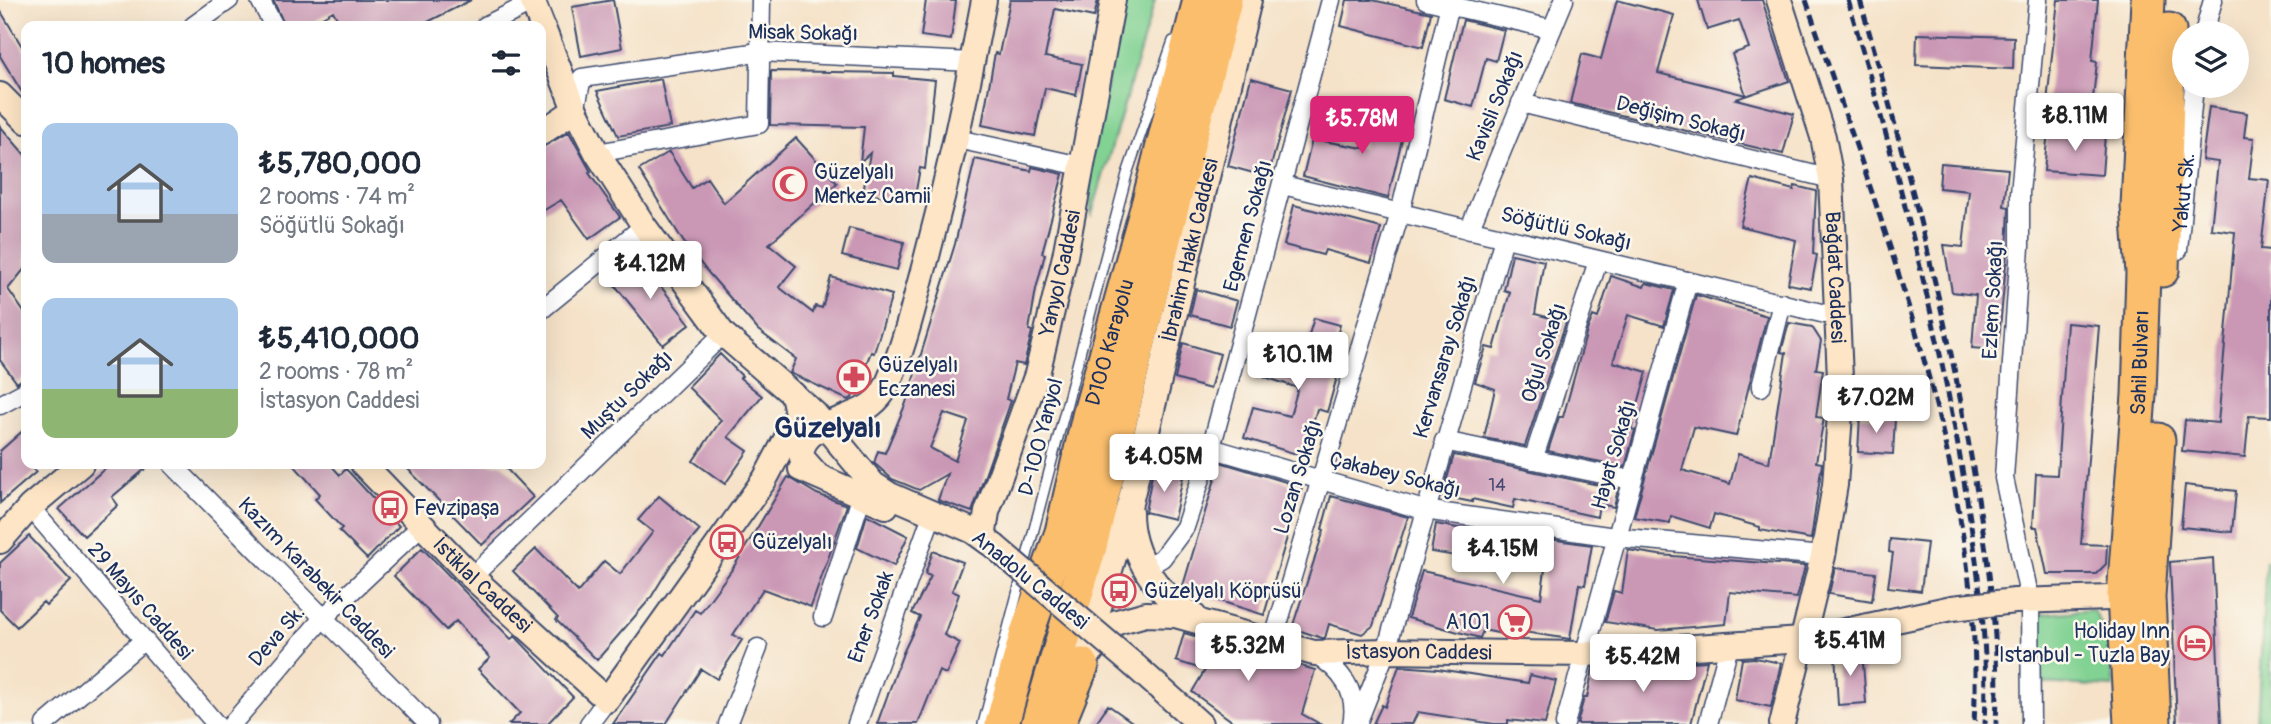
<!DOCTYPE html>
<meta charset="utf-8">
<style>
:root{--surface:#fff;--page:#f2f2f3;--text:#1f2937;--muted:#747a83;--accent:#db2777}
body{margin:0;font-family:Pangolin,sans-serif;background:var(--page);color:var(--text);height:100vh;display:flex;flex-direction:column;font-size:26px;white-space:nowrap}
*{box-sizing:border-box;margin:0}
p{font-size:23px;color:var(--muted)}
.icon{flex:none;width:38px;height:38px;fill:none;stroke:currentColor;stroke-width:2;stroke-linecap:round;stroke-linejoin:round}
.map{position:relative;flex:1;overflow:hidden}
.panel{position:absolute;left:21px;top:21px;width:525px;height:448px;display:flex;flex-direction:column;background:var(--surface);border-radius:14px;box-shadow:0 7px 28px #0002}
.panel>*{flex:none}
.buttons{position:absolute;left:2172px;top:21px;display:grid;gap:14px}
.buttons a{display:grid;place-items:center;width:77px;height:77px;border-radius:50%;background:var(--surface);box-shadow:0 7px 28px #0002;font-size:35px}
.price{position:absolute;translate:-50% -60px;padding:0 16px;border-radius:7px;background:#fff;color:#222;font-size:23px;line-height:46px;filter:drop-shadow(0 2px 4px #0008)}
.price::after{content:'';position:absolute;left:50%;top:42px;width:21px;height:16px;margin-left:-10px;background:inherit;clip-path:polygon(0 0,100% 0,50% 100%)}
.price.active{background:var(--accent);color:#fff}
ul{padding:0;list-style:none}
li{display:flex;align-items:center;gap:21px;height:175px;padding:0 21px}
li span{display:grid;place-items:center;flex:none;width:196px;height:140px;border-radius:14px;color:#555}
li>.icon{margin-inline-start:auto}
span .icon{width:84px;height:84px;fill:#fffc;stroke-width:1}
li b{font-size:30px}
h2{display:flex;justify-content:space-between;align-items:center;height:84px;padding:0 21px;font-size:30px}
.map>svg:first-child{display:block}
</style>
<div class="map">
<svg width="2271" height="724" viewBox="0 0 2271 724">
<rect width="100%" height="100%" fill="#fbf7ec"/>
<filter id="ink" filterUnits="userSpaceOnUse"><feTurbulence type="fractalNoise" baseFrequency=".0143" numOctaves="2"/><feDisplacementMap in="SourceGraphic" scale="14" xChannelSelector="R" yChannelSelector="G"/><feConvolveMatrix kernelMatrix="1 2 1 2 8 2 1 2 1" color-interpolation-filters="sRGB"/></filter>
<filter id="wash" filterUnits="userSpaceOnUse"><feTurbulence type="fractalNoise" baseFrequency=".00686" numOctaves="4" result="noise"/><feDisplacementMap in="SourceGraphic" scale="28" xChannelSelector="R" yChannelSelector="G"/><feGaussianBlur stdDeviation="1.57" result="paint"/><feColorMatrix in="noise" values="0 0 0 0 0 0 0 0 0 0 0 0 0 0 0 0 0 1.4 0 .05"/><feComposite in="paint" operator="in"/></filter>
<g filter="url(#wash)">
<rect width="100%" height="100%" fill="#f5e2c8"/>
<!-- green -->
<path fill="#82d293" stroke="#4e8078" stroke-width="2" d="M1124 0H1155L1091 217 1089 168Z
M2266 561 2271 563V724H2257Z
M2093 610 2109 637 2114 687 2039 683V617L2043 614Z"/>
<g id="blocks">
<!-- building -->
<path fill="#ca98b5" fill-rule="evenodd" d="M273 0H471L420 26H341L333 11 306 26H285Z
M613 0 622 48 581 56 572 7Z
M926 0 956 1 951 40 921 36Z
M1010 0H1098L1094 17 1055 9 1045 57 1082 64 1076 95 1045 88 1035 136 982 125 995 53 999 54Z
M1347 0H1372L1431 13 1423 47 1341 26Z
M1617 0 1674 15 1658 73 1746 95 1732 54 1749 48 1739 20 1707 30 1698 0H1762L1789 81 1736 99 1794 114 1783 154 1570 103 1582 54 1601 59Z
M2058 0H2098L2092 61 2097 62 2092 107 2047 102Z
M0 10 26 53V99L0 56Z
M1463 20 1504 30 1496 61 1486 58 1473 107 1444 99Z
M1917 34 2014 37 2013 69 1916 65Z
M771 71 894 73V76L935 80 925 169 920 168 914 202 863 193 870 153 860 162 864 127 770 125Z
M1251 78 1292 89 1268 177 1228 166Z
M661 79 670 127 618 136 597 91Z
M1374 106 1408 114 1388 198 1303 176 1312 139 1363 148Z
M2209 107 2247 113 2244 137 2254 138 2249 178 2269 180 2261 249 2271 250V417L2249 416 2245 457 2182 451 2185 420 2218 423 2235 232 2211 229 2218 162 2202 160Z
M0 126 26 156V267L8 289 26 315V376L17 383 0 360Z
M2048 130 2105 134 2102 175 2044 171Z
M569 132 591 172 589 173 620 217 589 239 561 200 541 212V148Z
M796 138 837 183 769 244 796 266 779 287 813 313 815 306 822 308 831 277 892 295 874 353 871 352 852 398 848 400 790 373 796 359 758 330 706 270 683 241 639 170 669 152 692 188 707 178 724 203Z
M975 159 1031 171 1032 167 1063 174 1042 253 1045 254 1036 289 1029 330 1032 331 1024 365 1015 363 1006 399 1011 401 972 512 938 500 947 474 919 490 892 479 874 463 878 451 885 453 906 403 955 244ZM944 413 968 421 955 461 930 448Z
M1941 163 2008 169 2004 206 2009 207 2007 252 1998 350 1972 348 1976 295 1952 292 1944 245 1963 247 1969 191 1939 188Z
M1752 179 1794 190 1795 186 1816 191 1813 254 1817 255 1811 288 1788 284 1796 240 1740 226Z
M1294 205 1381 228 1371 263 1325 250 1323 255 1284 245Z
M849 228 904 242 897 270 842 256Z
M1512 254 1544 261 1535 314 1566 322 1525 446 1484 438 1495 389 1475 382 1486 347 1494 349 1510 292 1504 290Z
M637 256 690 324 663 345 609 278Z
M1611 276 1644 287 1646 283 1674 290 1664 326 1628 315 1613 362 1647 372 1631 429 1635 430 1625 467 1548 451 1559 417H1563L1588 328 1593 316 1598 318Z
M1196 289 1237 301 1230 326 1190 315Z
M1696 295 1767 316 1736 436 1694 427 1682 470 1730 484 1738 454 1769 463 1786 353 1781 352 1789 323 1812 327 1821 341 1816 369 1823 370 1816 417 1824 418 1816 462 1822 463 1811 539 1760 530V527L1714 514 1710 528 1671 516 1670 523 1634 517Z
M1314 318 1340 325 1326 373 1337 377 1327 412 1317 409 1303 456 1244 438 1253 407 1290 416 1298 388 1265 377 1272 353 1301 361Z
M2067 323 2099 326 2081 544 2107 545 2106 564 2096 574H2047L2037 527H2033L2036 474 2057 475Z
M1183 343 1220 354 1210 389 1175 379Z
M720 354 742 376 740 378 762 396 728 437 748 451 725 484 693 461 721 420 688 387Z
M1860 416 1895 418 1893 454 1858 452Z
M26 428V464L36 472 0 503V451Z
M1454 455 1479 460 1618 489 1614 507 1599 504 1597 517 1515 499 1513 508 1472 499V502L1442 496Z
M1220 462 1302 487 1264 615 1182 589Z
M110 464H151L112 497 118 505 84 536 59 509Z
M293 464H330L340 475 346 469 399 526 367 559 339 531 342 528 315 499 320 494Z
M403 464H502L533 497 482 545Z
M1153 470 1183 477 1174 519 1145 512Z
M788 477 817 494 847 505 811 607 763 589 733 635 742 640 717 679 701 669 666 724H613L662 653 665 655 695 610 700 613 733 568Z
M2185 485 2236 491 2232 532 2181 527Z
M659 496 700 530 672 563 650 599 597 660 556 620 558 618 513 571 536 549 578 592 604 561 620 574 653 532 638 520Z
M1331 496 1408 517 1373 626 1362 634 1329 624 1325 638H1322L1292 628 1324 530 1322 529Z
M867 515 908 536 894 566 857 548Z
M1436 524 1512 538 1513 534 1592 545 1585 585 1579 584 1570 639 1524 632 1522 638 1483 630 1480 638 1408 618 1422 571 1541 598 1545 570 1431 552Z
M29 536 71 581 46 605 43 602 17 627 0 610V563Z
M1890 539 1927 543 1921 591 1888 587 1893 553 1889 552Z
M422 548 511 639 515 636 573 697 547 724H509L520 713 478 669 490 658 456 621 446 630 394 576Z
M1628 550 1659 555 1805 566 1797 598 1730 592 1726 624 1658 630 1605 622 1614 591 1622 593Z
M933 551 963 562 952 591 959 594 944 635 960 643 946 674 939 671 918 724H877L903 653 920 617 912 613 931 576 925 574Z
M2213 558 2221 724H2177L2170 562Z
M1835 568 1876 573 1872 601 1829 594Z
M1184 633 1315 670 1302 714 1320 724H1236L1192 692 1205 670 1176 661Z
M1862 650 1866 703 1838 705 1835 652Z
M1755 658 1781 663 1771 707 1735 700 1742 659Z
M1707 661 1691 724H1577L1584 698H1587L1593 668Z
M1399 666 1438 669 1528 683 1530 675 1556 681 1545 724 1508 720V724H1494L1418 712 1412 724H1373L1382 705 1385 707Z
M1108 705 1135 724H1095Z"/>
</g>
</g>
<g filter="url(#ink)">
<use href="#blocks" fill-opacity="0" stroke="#3c4a6e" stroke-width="2"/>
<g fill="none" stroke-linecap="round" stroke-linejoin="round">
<defs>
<path id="lane" d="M983 724 1127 174 1173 41"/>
<g id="street">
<path d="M260 0 274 26"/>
<path d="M1426 0 1552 29"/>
<path d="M193 26 229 0"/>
<path d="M485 26 533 2"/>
<path d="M2204 33 2213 0"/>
<path d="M1521 103 1831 179"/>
<path d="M575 110 582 78 759 52 973 62"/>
<path d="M957 139 1081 166"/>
<path d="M597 153 759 124 761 0"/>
<path d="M1283 185 1838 317"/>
<path d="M1469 230 1564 0"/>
<path id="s1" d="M2178 250 2194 86"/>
<path d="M541 310 644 226"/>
<path d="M1761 387 1782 303"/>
<path d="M0 405 26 391"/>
<path d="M1444 441 1631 480"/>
<path d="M1211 448 1424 510 1615 537 1823 556"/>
<path d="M1533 460 1598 261"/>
<path d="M172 464 428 724"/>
<path d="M30 507 216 724"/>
<path d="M1145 568 1162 558 1185 527 1211 448 1331 0"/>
<path d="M472 577 723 334"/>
<path d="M823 617 862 495"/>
<path d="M1273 641 1400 213 1451 0"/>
<path d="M1314 653C1341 670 1359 691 1352 724"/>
<path d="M45 724 143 641"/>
<path d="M232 724 322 619 422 525"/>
<path d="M589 724 607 700"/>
<path d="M728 724 758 648"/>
<path d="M857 724 928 526"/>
<path d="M1357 724 1386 651 1504 238"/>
<path d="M1565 724 1688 281"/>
<path d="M1708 724 1729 646"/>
<path d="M2031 724 2030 600 2004 478 2020 247V193L2038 0"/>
</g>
<g id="secondary">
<path d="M532 0 575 110 597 153 644 226 723 334 814 413 873 484 890 495 973 531 994 546"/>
<path id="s2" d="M1779 0 1823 137 1831 179 1841 400 1835 485 1823 556 1782 724"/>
<path d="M0 95 26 121"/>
<path d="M541 133 575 110"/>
<path id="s3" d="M363 464 472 577 607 700 765 479 793 426 797 413 793 394"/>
<path d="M801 469 886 506"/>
<path d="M817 475 802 458C796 425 853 420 872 404 886 393 890 379 896 363 909 330 916 295 926 260 949 174 968 88 984 0"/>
<path d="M1130 512C1130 557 1157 594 1194 616"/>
<path d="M0 541 30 507 81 464"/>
<path id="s4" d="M987 541 984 532 987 512 1037 374 1065 256 1113 0"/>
<path d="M2015 601 2141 597"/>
<path id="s5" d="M1087 647 1130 503 1249 0"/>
<path id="s6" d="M1082 665 1106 630 1117 622 1146 614 1175 615 1314 653 1386 651 1585 654 1803 640 1952 608"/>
<path d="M1135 666 1200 724"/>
</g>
<g id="highway">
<path d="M2162 270 2169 30"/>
<path d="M1060 719 1082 665"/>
<path id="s7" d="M1002 724 1027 633 1062 532 1089 416 1148 205 1200 0"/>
<path d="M1038 724 1090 546 1160 254 1225 0"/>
<path id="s8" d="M2131 724 2124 596 2139 395 2143 273 2138 206 2148 0"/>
<path d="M2154 724 2148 597 2158 440"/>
</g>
</defs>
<!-- lane casing -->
<use href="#lane" stroke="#3c4a6e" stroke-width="12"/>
<!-- street casing -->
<use href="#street" stroke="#3c4a6e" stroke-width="21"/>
<!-- secondary casing -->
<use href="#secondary" stroke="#3c4a6e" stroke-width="28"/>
<!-- highway casing -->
<use href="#highway" stroke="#3c4a6e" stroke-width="37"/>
<!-- lane -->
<use href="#lane" stroke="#fff" stroke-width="9"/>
<!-- street -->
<use href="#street" stroke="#fff" stroke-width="18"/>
<!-- secondary -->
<use href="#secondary" stroke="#fde5c5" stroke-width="24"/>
<!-- highway -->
<use href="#highway" stroke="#fabe6d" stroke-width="33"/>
<!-- rail -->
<path stroke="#1b2f5e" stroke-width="5" stroke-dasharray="10 5" stroke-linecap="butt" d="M1806 0C1881 224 1987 485 1974 724
M1848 0C1894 159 1937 317 1964 481 1977 561 1989 642 1985 724
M1860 0C1906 161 1949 321 1976 486 1989 565 2000 644 1996 724"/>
<defs>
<path id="secondary-bridge" d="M994 546 1135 666
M1952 608 2015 601"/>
</defs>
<!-- secondary-bridge casing -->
<use href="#secondary-bridge" stroke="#3c4a6e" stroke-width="28" stroke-linecap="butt"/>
<!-- secondary-bridge -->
<use href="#secondary-bridge" stroke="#fde5c5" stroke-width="24"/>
</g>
</g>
<!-- icons -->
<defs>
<symbol id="mosque-ring" viewBox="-11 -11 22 22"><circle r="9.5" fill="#fbf7ec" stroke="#d1495b" stroke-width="1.5"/><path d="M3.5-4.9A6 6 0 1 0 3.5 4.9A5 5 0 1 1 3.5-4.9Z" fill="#d1495b"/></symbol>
<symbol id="pharmacy-ring" viewBox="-11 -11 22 22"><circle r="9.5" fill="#fbf7ec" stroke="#d1495b" stroke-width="1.5"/><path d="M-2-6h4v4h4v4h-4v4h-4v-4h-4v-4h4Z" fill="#d1495b"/></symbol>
<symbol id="bus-ring" viewBox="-11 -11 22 22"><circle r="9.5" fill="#fbf7ec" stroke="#d1495b" stroke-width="1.5"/><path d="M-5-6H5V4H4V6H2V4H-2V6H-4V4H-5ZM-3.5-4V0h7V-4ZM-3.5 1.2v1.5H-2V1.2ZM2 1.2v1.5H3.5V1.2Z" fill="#d1495b"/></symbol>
<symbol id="supermarket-ring" viewBox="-11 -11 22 22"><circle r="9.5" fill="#fbf7ec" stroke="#d1495b" stroke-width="1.5"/><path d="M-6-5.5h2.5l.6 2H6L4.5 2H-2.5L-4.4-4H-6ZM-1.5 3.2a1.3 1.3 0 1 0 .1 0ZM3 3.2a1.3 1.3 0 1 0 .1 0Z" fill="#d1495b"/></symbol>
<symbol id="hotel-ring" viewBox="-11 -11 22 22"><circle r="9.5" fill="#fbf7ec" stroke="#d1495b" stroke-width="1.5"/><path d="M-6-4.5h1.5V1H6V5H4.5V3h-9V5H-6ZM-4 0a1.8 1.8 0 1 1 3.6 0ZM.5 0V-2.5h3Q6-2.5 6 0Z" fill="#d1495b"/></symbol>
</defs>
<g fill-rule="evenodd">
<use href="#mosque-ring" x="771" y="165" width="38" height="38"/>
<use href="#pharmacy-ring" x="835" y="358" width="38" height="38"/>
<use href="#bus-ring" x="371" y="489" width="38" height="38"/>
<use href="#bus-ring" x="708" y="523" width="38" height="38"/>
<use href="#bus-ring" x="1100" y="572" width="38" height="38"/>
<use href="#supermarket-ring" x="1496" y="603" width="38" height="38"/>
<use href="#hotel-ring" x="2176" y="624" width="38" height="38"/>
</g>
<g text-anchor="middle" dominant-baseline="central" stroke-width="5" stroke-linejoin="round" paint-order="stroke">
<!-- number labels -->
<g font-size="18" fill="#474974">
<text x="1497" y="485">14</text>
</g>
<!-- street labels -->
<g font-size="21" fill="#1b2f5e" stroke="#fbf7ec">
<text transform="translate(803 33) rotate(1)">Misak Sokağı</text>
<text transform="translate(1495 106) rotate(-68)">Kavisli Sokağı</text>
<text transform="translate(1681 119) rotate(14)">Değişim Sokağı</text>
<text stroke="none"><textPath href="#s1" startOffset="58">Yakut Sk.</textPath></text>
<text transform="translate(1248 226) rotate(-75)">Egemen Sokağı</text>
<text transform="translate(1566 229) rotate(13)">Söğütlü Sokağı</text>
<text stroke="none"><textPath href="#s5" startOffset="410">İbrahim Hakkı Caddesi</textPath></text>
<text stroke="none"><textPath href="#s4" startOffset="280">Yanyol Caddesi</textPath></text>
<text stroke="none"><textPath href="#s2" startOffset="285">Bağdat Caddesi</textPath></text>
<text transform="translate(1993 300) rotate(-87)">Ezlem Sokağı</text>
<text stroke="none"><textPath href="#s7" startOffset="397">D100 Karayolu</textPath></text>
<text transform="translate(1544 353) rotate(-72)">Oğul Sokağı</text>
<text transform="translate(1445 357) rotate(-73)">Kervansaray Sokağı</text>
<text stroke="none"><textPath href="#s8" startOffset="362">Sahil Bulvarı</textPath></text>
<text transform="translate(627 395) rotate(-44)">Muştu Sokağı</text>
<text transform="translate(1041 437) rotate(-75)">D-100 Yanyol</text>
<text transform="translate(1614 455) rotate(-74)">Hayat Sokağı</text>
<text transform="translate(1395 475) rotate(14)">Çakabey Sokağı</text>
<text transform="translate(1298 477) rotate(-73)">Lozan Sokağı</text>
<text transform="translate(316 578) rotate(46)">Kazım Karabekir Caddesi</text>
<text transform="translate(1030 580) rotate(39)">Anadolu Caddesi</text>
<text stroke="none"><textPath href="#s3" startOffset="170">İstiklal Caddesi</textPath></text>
<text transform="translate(140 601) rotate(49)">29 Mayıs Caddesi</text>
<text transform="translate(871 617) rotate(-70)">Ener Sokak</text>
<text transform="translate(277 636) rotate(-49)">Deva Sk.</text>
<text stroke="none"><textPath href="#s6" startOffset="364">İstasyon Caddesi</textPath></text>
</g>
<!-- poi labels -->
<g font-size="21" fill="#1b2f5e" stroke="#fbf7ec" text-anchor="start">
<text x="814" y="172">Güzelyalı<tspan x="814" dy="24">Merkez Camii</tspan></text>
<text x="878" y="365">Güzelyalı<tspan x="878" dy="24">Eczanesi</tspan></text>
<text x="414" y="508">Fevzipaşa</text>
<text x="752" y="542">Güzelyalı</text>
<text x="1144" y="591">Güzelyalı Köprüsü</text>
<text x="1490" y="622" text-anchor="end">A101</text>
<text x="2170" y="631" text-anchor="end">Holiday Inn<tspan x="2170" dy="24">Istanbul - Tuzla Bay</tspan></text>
</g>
<!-- district labels -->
<g font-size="28" font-weight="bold" fill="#1b2f5e" stroke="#fbf7ec">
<text x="828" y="428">Güzelyalı</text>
</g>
</g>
</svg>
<div class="buttons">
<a><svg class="icon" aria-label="layers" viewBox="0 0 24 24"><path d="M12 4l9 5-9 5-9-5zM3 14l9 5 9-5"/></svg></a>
</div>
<b class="price" style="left:2075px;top:153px">₺8.11M</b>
<b class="price active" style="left:1362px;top:156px">₺5.78M</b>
<b class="price" style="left:650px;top:301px">₺4.12M</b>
<b class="price" style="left:1298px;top:392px">₺10.1M</b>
<b class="price" style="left:1876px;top:435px">₺7.02M</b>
<b class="price" style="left:1164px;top:494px">₺4.05M</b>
<b class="price" style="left:1503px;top:586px">₺4.15M</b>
<b class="price" style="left:1850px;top:678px">₺5.41M</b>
<b class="price" style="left:1248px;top:683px">₺5.32M</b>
<b class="price" style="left:1643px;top:694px">₺5.42M</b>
<section class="panel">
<h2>10 homes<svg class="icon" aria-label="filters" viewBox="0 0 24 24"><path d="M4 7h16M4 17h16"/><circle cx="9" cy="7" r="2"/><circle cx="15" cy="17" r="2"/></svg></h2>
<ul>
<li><span style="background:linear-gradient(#a9c7e8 65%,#9aa5b1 0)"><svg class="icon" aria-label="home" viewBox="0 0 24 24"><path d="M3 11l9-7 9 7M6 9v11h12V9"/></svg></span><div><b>₺5,780,000</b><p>2 rooms · 74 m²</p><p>Söğütlü Sokağı</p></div></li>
<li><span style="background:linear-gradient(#a9c7e8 65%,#8fb573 0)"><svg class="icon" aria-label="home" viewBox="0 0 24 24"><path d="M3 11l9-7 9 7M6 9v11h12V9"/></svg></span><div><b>₺5,410,000</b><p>2 rooms · 78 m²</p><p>İstasyon Caddesi</p></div></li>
</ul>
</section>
</div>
